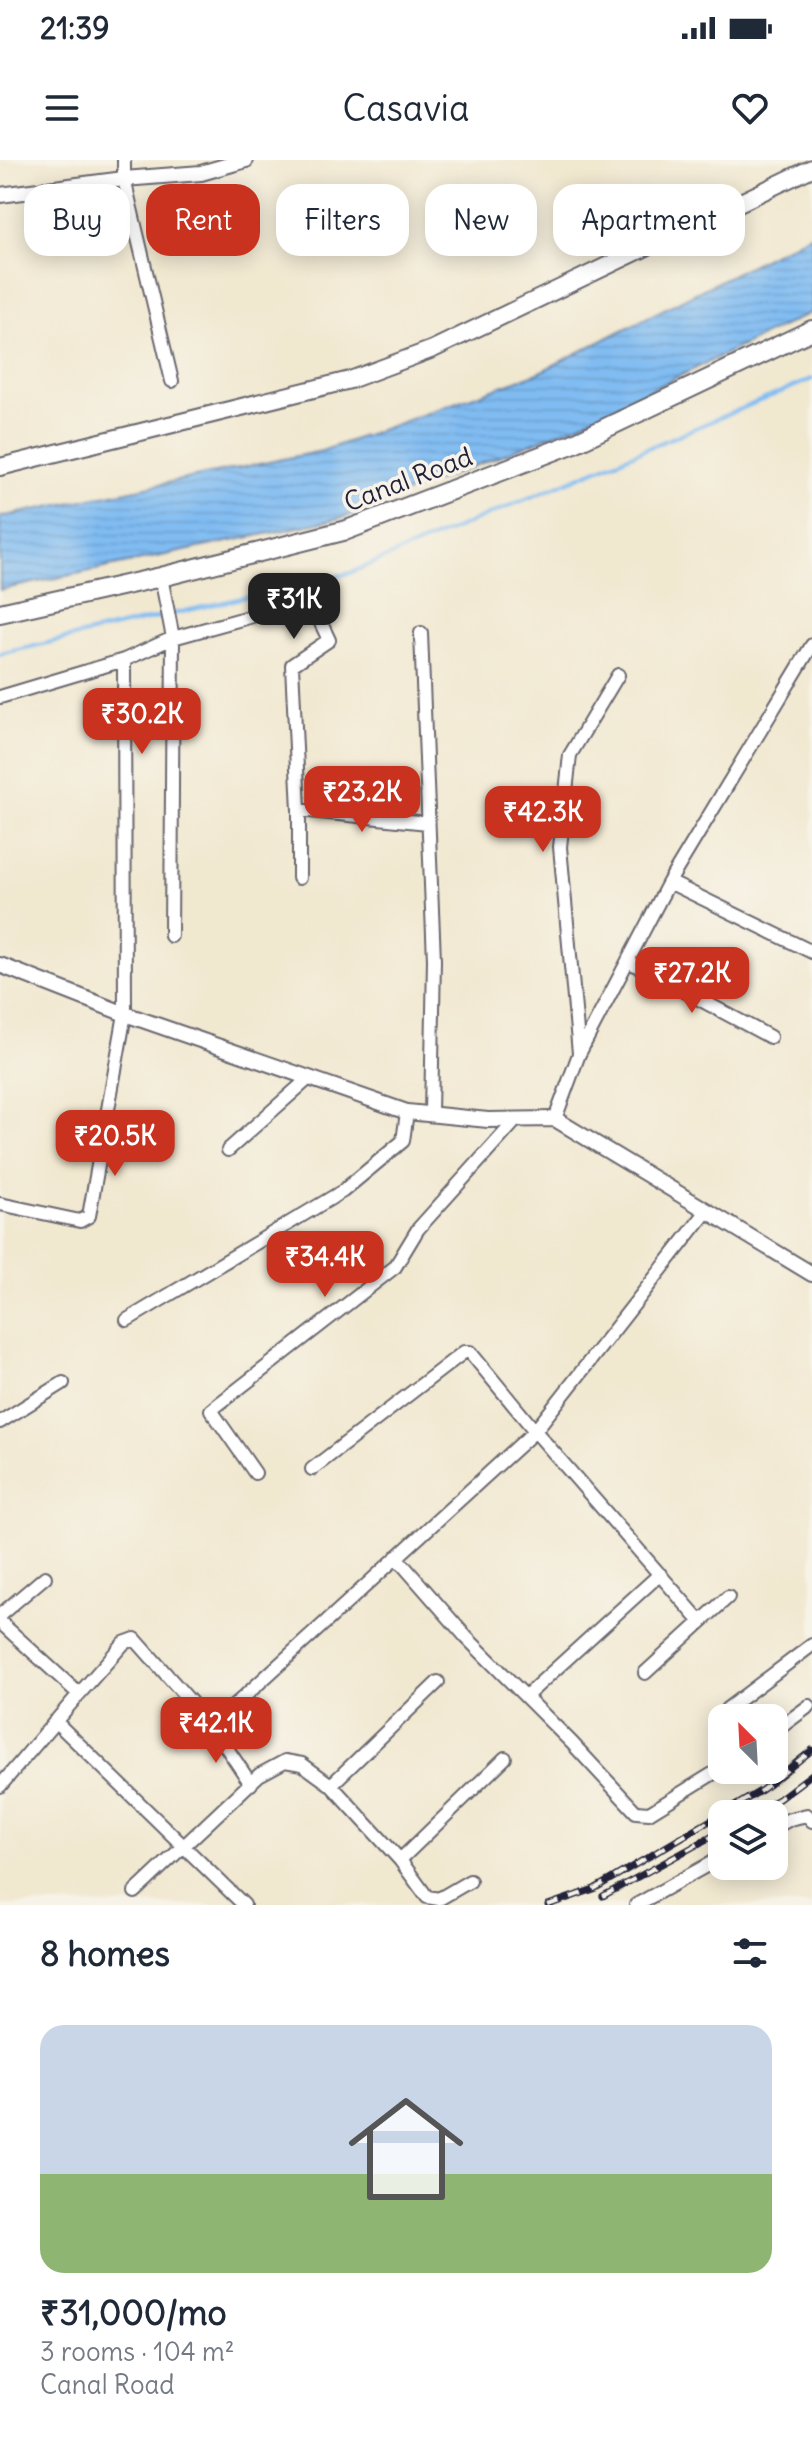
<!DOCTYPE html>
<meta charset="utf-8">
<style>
:root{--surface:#fff;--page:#f2f2f3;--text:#1f2937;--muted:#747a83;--accent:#c8321e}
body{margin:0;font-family:Delius,sans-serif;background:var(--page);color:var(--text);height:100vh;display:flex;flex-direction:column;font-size:30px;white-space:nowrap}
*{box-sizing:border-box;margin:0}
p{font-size:26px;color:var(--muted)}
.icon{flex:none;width:44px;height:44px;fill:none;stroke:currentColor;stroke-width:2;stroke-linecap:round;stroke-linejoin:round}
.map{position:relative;height:1745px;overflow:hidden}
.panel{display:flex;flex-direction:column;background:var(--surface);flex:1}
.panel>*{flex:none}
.hud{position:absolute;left:24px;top:24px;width:764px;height:72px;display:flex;gap:16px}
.needle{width:52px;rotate:336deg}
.controls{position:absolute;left:708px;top:1544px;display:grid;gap:16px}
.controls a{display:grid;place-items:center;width:80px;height:80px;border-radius:16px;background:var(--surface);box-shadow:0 4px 20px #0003;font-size:40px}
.price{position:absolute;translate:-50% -68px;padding:0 18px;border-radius:16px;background:var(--accent);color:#fff;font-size:26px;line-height:52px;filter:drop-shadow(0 2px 4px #0008)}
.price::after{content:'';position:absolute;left:50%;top:48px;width:24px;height:18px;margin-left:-12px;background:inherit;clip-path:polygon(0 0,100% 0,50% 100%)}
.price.on{background:#222;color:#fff}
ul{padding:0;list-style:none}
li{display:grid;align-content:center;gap:16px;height:424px;padding:0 40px}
li span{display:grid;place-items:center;height:248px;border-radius:24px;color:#555}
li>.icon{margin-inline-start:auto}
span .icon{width:144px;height:144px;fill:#fffc;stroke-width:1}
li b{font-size:34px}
h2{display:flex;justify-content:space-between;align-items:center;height:96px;padding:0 40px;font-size:34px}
.chip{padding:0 28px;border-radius:24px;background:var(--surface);box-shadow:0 4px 20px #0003;font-size:28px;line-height:72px}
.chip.on{background:var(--accent);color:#fff}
.status{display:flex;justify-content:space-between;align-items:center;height:56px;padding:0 40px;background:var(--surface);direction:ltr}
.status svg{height:22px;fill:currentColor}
header{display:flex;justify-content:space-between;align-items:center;height:104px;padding:0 40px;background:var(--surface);font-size:36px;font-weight:600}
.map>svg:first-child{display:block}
</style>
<div class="status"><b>21:39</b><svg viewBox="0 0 49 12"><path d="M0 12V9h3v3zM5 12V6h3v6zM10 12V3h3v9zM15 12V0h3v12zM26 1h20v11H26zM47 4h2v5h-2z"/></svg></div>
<header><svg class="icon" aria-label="menu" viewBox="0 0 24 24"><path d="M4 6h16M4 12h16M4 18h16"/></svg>Casavia<svg class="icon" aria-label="heart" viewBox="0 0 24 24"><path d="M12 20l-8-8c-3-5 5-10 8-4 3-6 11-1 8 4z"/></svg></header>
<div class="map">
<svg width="812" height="1745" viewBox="0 0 812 1745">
<defs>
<pattern id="water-rules" width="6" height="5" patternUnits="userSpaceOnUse" patternTransform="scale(2)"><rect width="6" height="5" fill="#80bcf2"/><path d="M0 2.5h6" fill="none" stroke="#6ea1d0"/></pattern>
</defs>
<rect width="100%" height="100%" fill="#f7f3e8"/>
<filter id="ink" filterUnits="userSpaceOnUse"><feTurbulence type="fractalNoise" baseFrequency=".0125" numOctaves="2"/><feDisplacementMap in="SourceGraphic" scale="16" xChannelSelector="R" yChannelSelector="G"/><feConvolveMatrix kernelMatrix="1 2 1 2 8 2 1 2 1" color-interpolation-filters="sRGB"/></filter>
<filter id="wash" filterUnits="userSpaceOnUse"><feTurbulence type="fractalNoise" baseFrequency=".006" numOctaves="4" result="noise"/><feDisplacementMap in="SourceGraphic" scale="32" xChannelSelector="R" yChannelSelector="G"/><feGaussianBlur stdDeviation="1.8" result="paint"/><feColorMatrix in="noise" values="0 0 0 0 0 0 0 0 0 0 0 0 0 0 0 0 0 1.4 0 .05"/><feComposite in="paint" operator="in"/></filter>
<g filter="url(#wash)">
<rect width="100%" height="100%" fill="#f1e8d0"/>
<!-- water -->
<path fill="url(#water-rules)" stroke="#516f96" stroke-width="2" d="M812 74V152L580 264 346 357 0 430V357L322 291 538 213Z"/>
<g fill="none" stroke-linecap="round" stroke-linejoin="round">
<!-- stream -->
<path stroke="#80bcf2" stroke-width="4" d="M0 494 350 413 812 219"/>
</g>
</g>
<g filter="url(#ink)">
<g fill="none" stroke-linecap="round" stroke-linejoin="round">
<defs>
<path id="minor" d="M124 0V19L172 221
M161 417 173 478 310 440 329 480 292 505 299 650V718
M421 473 434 800 431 954
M124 500 173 478 171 776
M0 537 124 500 125 854 89 1056 80 1061 0 1044
M299 650 428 663
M669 722 812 792
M628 801 770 877
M579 893 560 687 570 595 618 515
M555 959 579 894 669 722 812 485
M228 990 309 918
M127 1160 343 1031 403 981 407 952
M0 1262 63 1223
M312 1309 464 1192H470L535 1271 701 1462
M255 1313 211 1250 395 1107 418 1069 517 959
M396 1397 466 1477 572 1583 636 1652 649 1653 722 1608
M0 1455 45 1417
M0 1462 79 1534 0 1626
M645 1513 728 1437
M79 1534 124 1483 135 1479 212 1566 535 1271 707 1051
M526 1536 660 1414
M722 1558 727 1549 812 1485
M55 1561 244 1745
M212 1566 251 1624
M774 1572 809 1546
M331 1625 400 1700 427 1737 439 1739 470 1721
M774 1668 790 1659 807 1655 812 1661
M400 1700 505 1598
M135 1732 259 1615 285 1601 302 1604 331 1625 438 1522
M636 1745 722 1697"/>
<path id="tertiary" d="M0 35 124 19 201 13 246 0
M0 805 125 854 407 952 488 960 555 959 812 1114"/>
<path id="secondary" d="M0 307 350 220 433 189 812 8"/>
<path id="primary" d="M0 453 161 417 347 370 572 284 812 170"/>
</defs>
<!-- minor casing -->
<use href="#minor" stroke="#6a676f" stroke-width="16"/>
<!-- tertiary casing -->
<use href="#tertiary" stroke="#6a676f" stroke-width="18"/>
<!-- secondary casing -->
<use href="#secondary" stroke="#6a676f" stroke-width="20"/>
<!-- primary casing -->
<use href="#primary" stroke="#6a676f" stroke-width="22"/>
<!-- minor -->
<use href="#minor" stroke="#fff" stroke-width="12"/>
<!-- tertiary -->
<use href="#tertiary" stroke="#fff" stroke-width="14"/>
<!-- secondary -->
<use href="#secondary" stroke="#fff" stroke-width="16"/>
<!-- primary -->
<use href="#primary" stroke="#fff" stroke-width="18"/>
<defs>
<path id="rail" d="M752 1654 779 1639 812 1614
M603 1736 722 1671
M548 1745 594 1729 762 1630 812 1590"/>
</defs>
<!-- rail casing -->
<use href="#rail" stroke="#22223b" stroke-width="7"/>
<!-- rail -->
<use href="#rail" stroke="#f7f3e8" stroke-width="4" stroke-dasharray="12" stroke-linecap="butt"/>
</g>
</g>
<g text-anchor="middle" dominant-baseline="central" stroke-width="7" stroke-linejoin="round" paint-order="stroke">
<!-- street labels -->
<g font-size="26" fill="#22223b" stroke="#f7f3e8">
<text transform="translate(408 319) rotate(-21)">Canal Road</text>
</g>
</g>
</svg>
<div class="controls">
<a><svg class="needle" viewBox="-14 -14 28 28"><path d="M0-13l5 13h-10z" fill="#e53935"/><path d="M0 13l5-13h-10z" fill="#747a83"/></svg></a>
<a><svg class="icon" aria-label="layers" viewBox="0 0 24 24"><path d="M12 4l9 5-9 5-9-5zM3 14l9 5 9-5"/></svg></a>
</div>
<b class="price on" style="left:294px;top:481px">₹31K</b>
<b class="price" style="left:142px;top:596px">₹30.2K</b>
<b class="price" style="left:362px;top:674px">₹23.2K</b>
<b class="price" style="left:543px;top:694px">₹42.3K</b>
<b class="price" style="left:692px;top:855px">₹27.2K</b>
<b class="price" style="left:115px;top:1018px">₹20.5K</b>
<b class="price" style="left:325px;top:1139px">₹34.4K</b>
<b class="price" style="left:216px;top:1605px">₹42.1K</b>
<div class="hud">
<a class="chip">Buy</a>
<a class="chip on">Rent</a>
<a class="chip">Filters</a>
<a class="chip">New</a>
<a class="chip">Apartment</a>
</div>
</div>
<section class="panel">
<h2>8 homes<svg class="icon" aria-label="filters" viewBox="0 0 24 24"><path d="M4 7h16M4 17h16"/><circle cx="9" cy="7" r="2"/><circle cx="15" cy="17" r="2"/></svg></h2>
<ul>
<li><span style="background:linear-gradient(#c9d6e8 60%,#8fb573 0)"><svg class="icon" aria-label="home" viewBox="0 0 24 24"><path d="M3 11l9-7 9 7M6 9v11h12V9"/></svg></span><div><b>₹31,000/mo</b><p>3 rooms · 104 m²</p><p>Canal Road</p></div></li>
</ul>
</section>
